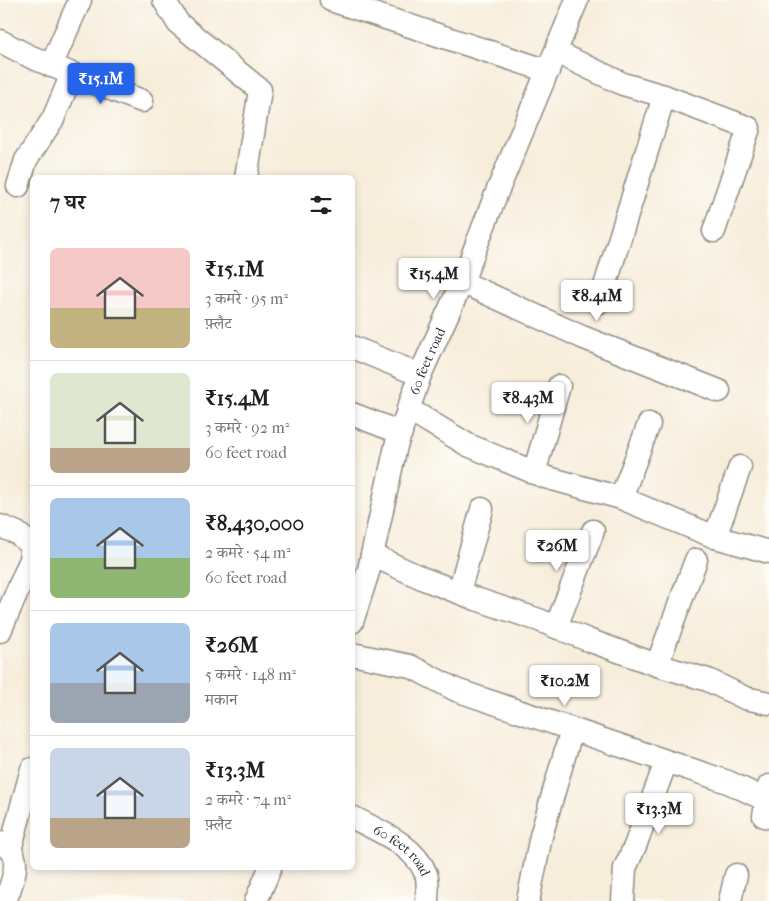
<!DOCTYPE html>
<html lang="hi">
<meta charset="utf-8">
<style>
:root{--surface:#fff;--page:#f2f2f2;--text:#202124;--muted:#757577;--line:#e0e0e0;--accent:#2563eb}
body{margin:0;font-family:"IM FELL French Canon","Noto Serif Devanagari",serif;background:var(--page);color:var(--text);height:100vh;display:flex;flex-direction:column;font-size:19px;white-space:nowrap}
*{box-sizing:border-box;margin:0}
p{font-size:16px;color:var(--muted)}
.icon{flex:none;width:28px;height:28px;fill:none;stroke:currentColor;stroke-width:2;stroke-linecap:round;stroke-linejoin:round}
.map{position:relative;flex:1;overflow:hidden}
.panel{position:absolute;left:30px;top:175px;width:325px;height:695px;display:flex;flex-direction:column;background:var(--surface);border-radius:8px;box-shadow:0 2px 8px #0003}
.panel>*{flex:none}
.price{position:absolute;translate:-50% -42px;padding:0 11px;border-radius:5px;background:#fff;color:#222;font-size:16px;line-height:32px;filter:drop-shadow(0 1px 2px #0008)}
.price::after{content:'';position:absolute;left:50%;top:30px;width:15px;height:11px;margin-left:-8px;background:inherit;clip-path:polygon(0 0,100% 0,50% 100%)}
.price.active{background:var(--accent);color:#fff}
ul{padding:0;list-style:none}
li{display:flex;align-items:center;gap:15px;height:125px;padding:0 20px}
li+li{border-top:1px solid var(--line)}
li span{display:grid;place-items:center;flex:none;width:140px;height:100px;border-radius:8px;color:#555}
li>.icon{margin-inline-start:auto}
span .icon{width:60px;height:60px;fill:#fffc;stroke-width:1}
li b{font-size:21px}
h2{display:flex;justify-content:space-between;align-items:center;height:60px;padding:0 20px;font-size:21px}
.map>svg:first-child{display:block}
</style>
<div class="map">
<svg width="769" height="901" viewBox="0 0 769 901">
<rect width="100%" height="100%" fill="#fdfcf7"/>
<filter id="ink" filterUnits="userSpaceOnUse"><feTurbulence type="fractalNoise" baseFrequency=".02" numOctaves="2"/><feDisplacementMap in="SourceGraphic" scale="10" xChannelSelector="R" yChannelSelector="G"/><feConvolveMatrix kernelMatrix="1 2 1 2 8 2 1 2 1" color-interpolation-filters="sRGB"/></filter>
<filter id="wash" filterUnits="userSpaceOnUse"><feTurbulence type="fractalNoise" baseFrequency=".0096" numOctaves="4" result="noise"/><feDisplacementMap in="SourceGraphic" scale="20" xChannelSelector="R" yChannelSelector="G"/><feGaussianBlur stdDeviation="1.12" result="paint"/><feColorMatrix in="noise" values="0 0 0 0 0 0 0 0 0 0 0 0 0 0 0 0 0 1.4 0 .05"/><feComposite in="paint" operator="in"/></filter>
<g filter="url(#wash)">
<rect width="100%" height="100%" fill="#f7eddb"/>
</g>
<g filter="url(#ink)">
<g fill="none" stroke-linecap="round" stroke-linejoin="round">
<defs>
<g id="minor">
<path d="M164 0 178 23 260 90 246 178"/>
<path d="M331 0 548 71"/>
<path d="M0 41 29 56 72 74 53 119 26 160 18 186"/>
<path d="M556 52 623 84 664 96 749 128 714 231"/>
<path d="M51 66 80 0"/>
<path d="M72 74 142 101"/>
<path d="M462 282 582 337 719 391"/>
<path d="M600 302 664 96"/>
<path d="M352 347 420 375"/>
<path d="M408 409 468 445 545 477 621 498 715 537 769 552"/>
<path d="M352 414 401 433"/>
<path d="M534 473 559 386"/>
<path d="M621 498 649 424"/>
<path d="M0 526 17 533 29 543 32 557 0 631"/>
<path d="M715 537 740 467"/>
<path d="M372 555 424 579 476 599 539 620 588 640 657 665 708 680 745 698 769 703"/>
<path d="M459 592 482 509"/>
<path id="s1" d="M352 622 369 569 396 446 420 375 462 282 497 192 577 0"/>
<path d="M556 627 593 531"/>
<path d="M352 654 410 666 456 690 728 782 766 800"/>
<path d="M657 665 696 560"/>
<path d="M769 786 764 816 769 817"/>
<path id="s2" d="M352 817C378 831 414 844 426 874 429 882 427 893 427 901"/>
<path d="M0 843C3 845 8 847 10 850 22 862 10 888 5 901"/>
<path d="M10 850 32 769"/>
<path d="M256 901 270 868"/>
<path d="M528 901 541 836 572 729"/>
<path d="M623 901 625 868 635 846 666 762"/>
<path d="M730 901 736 875"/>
</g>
</defs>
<!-- minor casing -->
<use href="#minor" stroke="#918c83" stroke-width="25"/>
<!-- minor -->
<use href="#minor" stroke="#fff" stroke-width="22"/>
</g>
</g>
<g text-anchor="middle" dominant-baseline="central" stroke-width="4" stroke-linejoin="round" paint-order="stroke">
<!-- street labels -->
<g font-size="14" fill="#2b2b2b" stroke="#fdfcf7">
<text stroke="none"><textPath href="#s1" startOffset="272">60 feet road</textPath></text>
<text stroke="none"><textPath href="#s2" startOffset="61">60 feet road</textPath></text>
</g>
</g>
</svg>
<b class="price active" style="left:101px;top:105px">₹15.1M</b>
<b class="price" style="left:434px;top:300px">₹15.4M</b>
<b class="price" style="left:597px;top:322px">₹8.41M</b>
<b class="price" style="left:528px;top:424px">₹8.43M</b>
<b class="price" style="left:557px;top:572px">₹26M</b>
<b class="price" style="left:565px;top:707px">₹10.2M</b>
<b class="price" style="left:659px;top:835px">₹13.3M</b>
<section class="panel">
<h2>7 घर<svg class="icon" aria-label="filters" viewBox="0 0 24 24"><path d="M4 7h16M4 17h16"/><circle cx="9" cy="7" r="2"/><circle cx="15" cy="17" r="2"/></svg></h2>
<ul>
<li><span style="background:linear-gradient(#f6c9c9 60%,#c2b280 0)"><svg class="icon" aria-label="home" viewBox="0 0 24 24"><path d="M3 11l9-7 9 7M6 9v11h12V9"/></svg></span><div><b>₹15.1M</b><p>3 कमरे · 95 m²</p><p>फ़्लैट</p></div></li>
<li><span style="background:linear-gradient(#dfe7d0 75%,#b9a48a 0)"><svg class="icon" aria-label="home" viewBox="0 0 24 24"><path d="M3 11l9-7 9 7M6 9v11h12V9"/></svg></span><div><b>₹15.4M</b><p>3 कमरे · 92 m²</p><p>60 feet road</p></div></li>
<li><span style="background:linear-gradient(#a9c7e8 60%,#8fb573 0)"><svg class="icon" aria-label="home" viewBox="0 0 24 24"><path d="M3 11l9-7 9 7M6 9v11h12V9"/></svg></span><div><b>₹8,430,000</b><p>2 कमरे · 54 m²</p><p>60 feet road</p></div></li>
<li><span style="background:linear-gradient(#a9c7e8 60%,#9aa5b1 0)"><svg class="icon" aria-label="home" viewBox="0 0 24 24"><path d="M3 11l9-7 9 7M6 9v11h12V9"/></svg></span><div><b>₹26M</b><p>5 कमरे · 148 m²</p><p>मकान</p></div></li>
<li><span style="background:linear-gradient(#c9d6e8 70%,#b9a48a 0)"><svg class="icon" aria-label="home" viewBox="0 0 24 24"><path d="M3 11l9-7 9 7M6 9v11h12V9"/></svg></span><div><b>₹13.3M</b><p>2 कमरे · 74 m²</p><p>फ़्लैट</p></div></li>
</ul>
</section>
</div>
